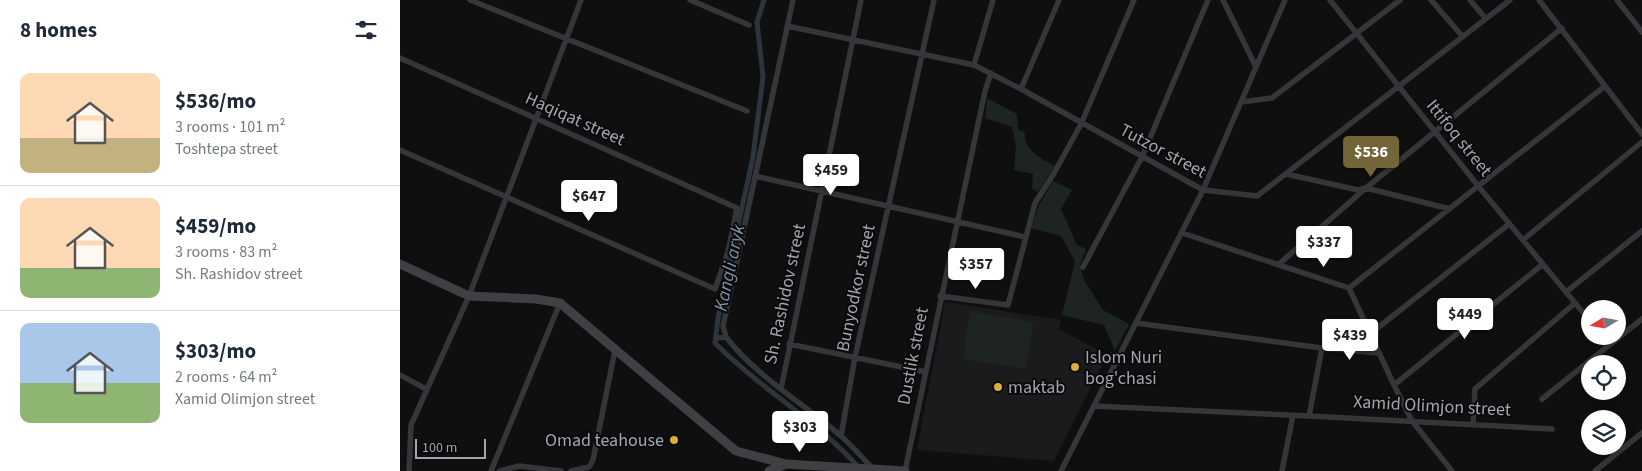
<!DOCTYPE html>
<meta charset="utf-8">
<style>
:root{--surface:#fff;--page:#f6f6f7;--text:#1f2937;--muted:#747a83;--line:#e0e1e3;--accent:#746539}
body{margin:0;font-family:"Source Sans 3",sans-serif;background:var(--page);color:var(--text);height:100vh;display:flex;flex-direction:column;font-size:19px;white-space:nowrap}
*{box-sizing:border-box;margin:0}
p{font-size:16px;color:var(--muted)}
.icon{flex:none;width:28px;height:28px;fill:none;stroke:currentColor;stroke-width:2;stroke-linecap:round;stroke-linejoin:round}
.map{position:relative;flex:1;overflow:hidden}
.drawer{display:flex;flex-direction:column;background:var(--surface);width:400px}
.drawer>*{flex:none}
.needle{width:32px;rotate:259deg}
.tools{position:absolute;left:1181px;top:300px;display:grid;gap:10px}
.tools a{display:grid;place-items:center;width:45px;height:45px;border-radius:50%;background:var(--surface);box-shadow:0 2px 12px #0003;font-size:25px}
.scale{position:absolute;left:15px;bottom:12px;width:71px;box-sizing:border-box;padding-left:5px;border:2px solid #a2a5af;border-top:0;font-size:14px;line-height:18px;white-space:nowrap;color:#a2a5af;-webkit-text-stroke:4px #0a0a0b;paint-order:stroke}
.price{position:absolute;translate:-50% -42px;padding:0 11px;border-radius:5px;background:#fff;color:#222;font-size:16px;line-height:32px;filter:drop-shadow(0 1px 2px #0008)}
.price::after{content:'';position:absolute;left:50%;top:30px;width:15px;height:11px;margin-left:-8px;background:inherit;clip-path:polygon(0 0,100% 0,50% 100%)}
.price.on{background:var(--accent);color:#fff}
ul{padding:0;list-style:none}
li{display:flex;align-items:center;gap:15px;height:125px;padding:0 20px}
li+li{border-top:1px solid var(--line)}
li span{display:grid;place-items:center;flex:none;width:140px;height:100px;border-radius:10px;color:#555}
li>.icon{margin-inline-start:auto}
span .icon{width:60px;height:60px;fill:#fffc;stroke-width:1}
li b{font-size:21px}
h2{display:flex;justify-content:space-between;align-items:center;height:60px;padding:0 20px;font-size:21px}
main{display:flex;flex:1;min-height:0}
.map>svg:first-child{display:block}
</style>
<main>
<section class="drawer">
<h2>8 homes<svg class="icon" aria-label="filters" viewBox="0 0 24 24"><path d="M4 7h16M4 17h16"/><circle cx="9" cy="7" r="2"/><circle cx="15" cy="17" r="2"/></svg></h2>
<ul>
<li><span style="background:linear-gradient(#ffd9b3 65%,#c2b280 0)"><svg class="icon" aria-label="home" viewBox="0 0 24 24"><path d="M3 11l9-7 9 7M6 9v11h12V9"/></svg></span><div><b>$536/mo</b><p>3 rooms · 101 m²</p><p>Toshtepa street</p></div></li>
<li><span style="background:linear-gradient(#ffd9b3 70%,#8fb573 0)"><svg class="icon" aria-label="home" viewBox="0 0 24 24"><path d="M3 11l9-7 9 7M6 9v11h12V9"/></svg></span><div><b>$459/mo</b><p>3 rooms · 83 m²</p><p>Sh. Rashidov street</p></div></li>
<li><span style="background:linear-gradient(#a9c7e8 60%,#8fb573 0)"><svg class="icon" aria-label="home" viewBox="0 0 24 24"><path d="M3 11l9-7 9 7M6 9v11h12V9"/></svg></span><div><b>$303/mo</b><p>2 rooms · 64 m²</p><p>Xamid Olimjon street</p></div></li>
</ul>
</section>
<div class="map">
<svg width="1242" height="471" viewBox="0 0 1242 471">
<rect width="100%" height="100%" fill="#0f0f10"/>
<!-- built -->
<path fill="#1b1b1d" d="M545 302 661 320 659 329 707 355 654 461 517 450Z"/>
<!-- green -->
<path fill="#1e241f" d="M587 98 617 114 618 130 625 132C622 150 642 159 655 166L638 192 632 189 633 174 614 170 616 146 612 127 585 118Z
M653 181 672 190 661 209 677 245 686 249 680 265 684 280 703 310 729 324 715 351 704 325 662 315 675 261 661 236 631 228 639 205Z
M570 311 633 322 626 369 563 359Z"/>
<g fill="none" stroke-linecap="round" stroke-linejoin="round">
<!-- canal -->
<path stroke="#2e343b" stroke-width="5" d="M364 0 357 22 363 77 353 157 318 318 315 343C360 389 417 420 460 469"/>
<!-- minor -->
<path stroke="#353639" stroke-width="5.5" d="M70 0 347 111
M290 0 349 25
M823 0 856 67
M930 0 1079 187 1190 321
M1031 0 1063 37
M1070 0 1086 19
M1139 0 1242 134
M1217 0 1242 32
M387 26 574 65 621 89 803 190 857 196 1110 0
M0 58 337 208 328 252 315 289 0 150
M574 65 593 0
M621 89 659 0
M841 102 872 98 1000 0
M886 174 958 190 966 188 1050 209
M355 176 625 237
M782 233 949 288 994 385
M1123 240 1242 142
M879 264 966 188 1162 28
M683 267 742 157 808 0
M949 288 1205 86
M1166 292 1242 231
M540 296 608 305 635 203 653 175 681 124 734 0
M736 323 922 348 909 416 1152 429
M970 334 1109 224
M1202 336 1209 345
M326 337 323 326 393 0
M317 338 326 337C357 377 402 402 441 436 452 446 463 458 473 469
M389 344 526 372
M922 348 979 353
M0 375 26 389
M381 389 461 0
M1142 399 1242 319
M694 406 909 416
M1073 425 1075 389 1175 303
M441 436 455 357 534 0
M9 471 11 425 69 296 181 0
M91 471 160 303
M100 471 119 466 161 471
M171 471 189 467 193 460 215 350
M505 471 585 91 591 73
M661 471 803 190 885 0
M882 471 893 415
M1052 471 1012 421 994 385 1143 264
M1195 471 1242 433"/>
<!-- secondary -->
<path stroke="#3f4044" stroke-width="9" d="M0 264 69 296 136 299 160 303 336 451 386 464
M369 471 386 464 505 471"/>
</g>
<!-- markers -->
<g fill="#dbae3c" stroke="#0a0a0b" stroke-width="2">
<circle cx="675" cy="367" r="5"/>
<circle cx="598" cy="387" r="5"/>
<circle cx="274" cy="440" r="5"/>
</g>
<g text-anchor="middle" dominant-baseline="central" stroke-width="4" stroke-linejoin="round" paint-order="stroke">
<!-- street labels -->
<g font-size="18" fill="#a2a5af" stroke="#0a0a0b">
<text transform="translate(175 119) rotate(24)">Haqiqat street</text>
<text transform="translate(1059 138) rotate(51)">Ittifoq street</text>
<text transform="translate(763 151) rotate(28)">Tutzor street</text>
<text transform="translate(456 288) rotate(-78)">Bunyodkor street</text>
<text transform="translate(385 294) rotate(-78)">Sh. Rashidov street</text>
<text transform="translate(513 356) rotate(-79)">Dustlik street</text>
<text transform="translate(1032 406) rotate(3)">Xamid Olimjon street</text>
</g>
<!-- poi labels -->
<g font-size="18" fill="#a2a5af" stroke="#0a0a0b" text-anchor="start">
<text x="685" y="357">Islom Nuri<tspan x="685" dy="21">bog'chasi</tspan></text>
<text x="608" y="387">maktab</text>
<text x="264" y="440" text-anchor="end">Omad teahouse</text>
</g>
<!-- water labels -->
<g font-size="19" font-style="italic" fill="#7c91a7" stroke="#0a0a0b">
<text transform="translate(330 268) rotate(-78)">Kangli aryk</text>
</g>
</g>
</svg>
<div class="tools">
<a><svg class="needle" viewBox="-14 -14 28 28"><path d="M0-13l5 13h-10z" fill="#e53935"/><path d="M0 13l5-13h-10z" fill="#747a83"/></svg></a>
<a><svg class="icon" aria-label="locate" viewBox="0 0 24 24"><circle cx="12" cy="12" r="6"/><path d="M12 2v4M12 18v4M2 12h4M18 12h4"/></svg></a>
<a><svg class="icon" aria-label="layers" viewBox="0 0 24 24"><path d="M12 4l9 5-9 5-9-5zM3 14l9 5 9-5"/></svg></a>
</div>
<div class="scale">100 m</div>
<b class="price on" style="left:971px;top:178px">$536</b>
<b class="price" style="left:431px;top:196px">$459</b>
<b class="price" style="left:189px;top:222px">$647</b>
<b class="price" style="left:924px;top:268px">$337</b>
<b class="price" style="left:576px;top:290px">$357</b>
<b class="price" style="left:1065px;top:340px">$449</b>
<b class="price" style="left:950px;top:361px">$439</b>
<b class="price" style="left:400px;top:453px">$303</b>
</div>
</main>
